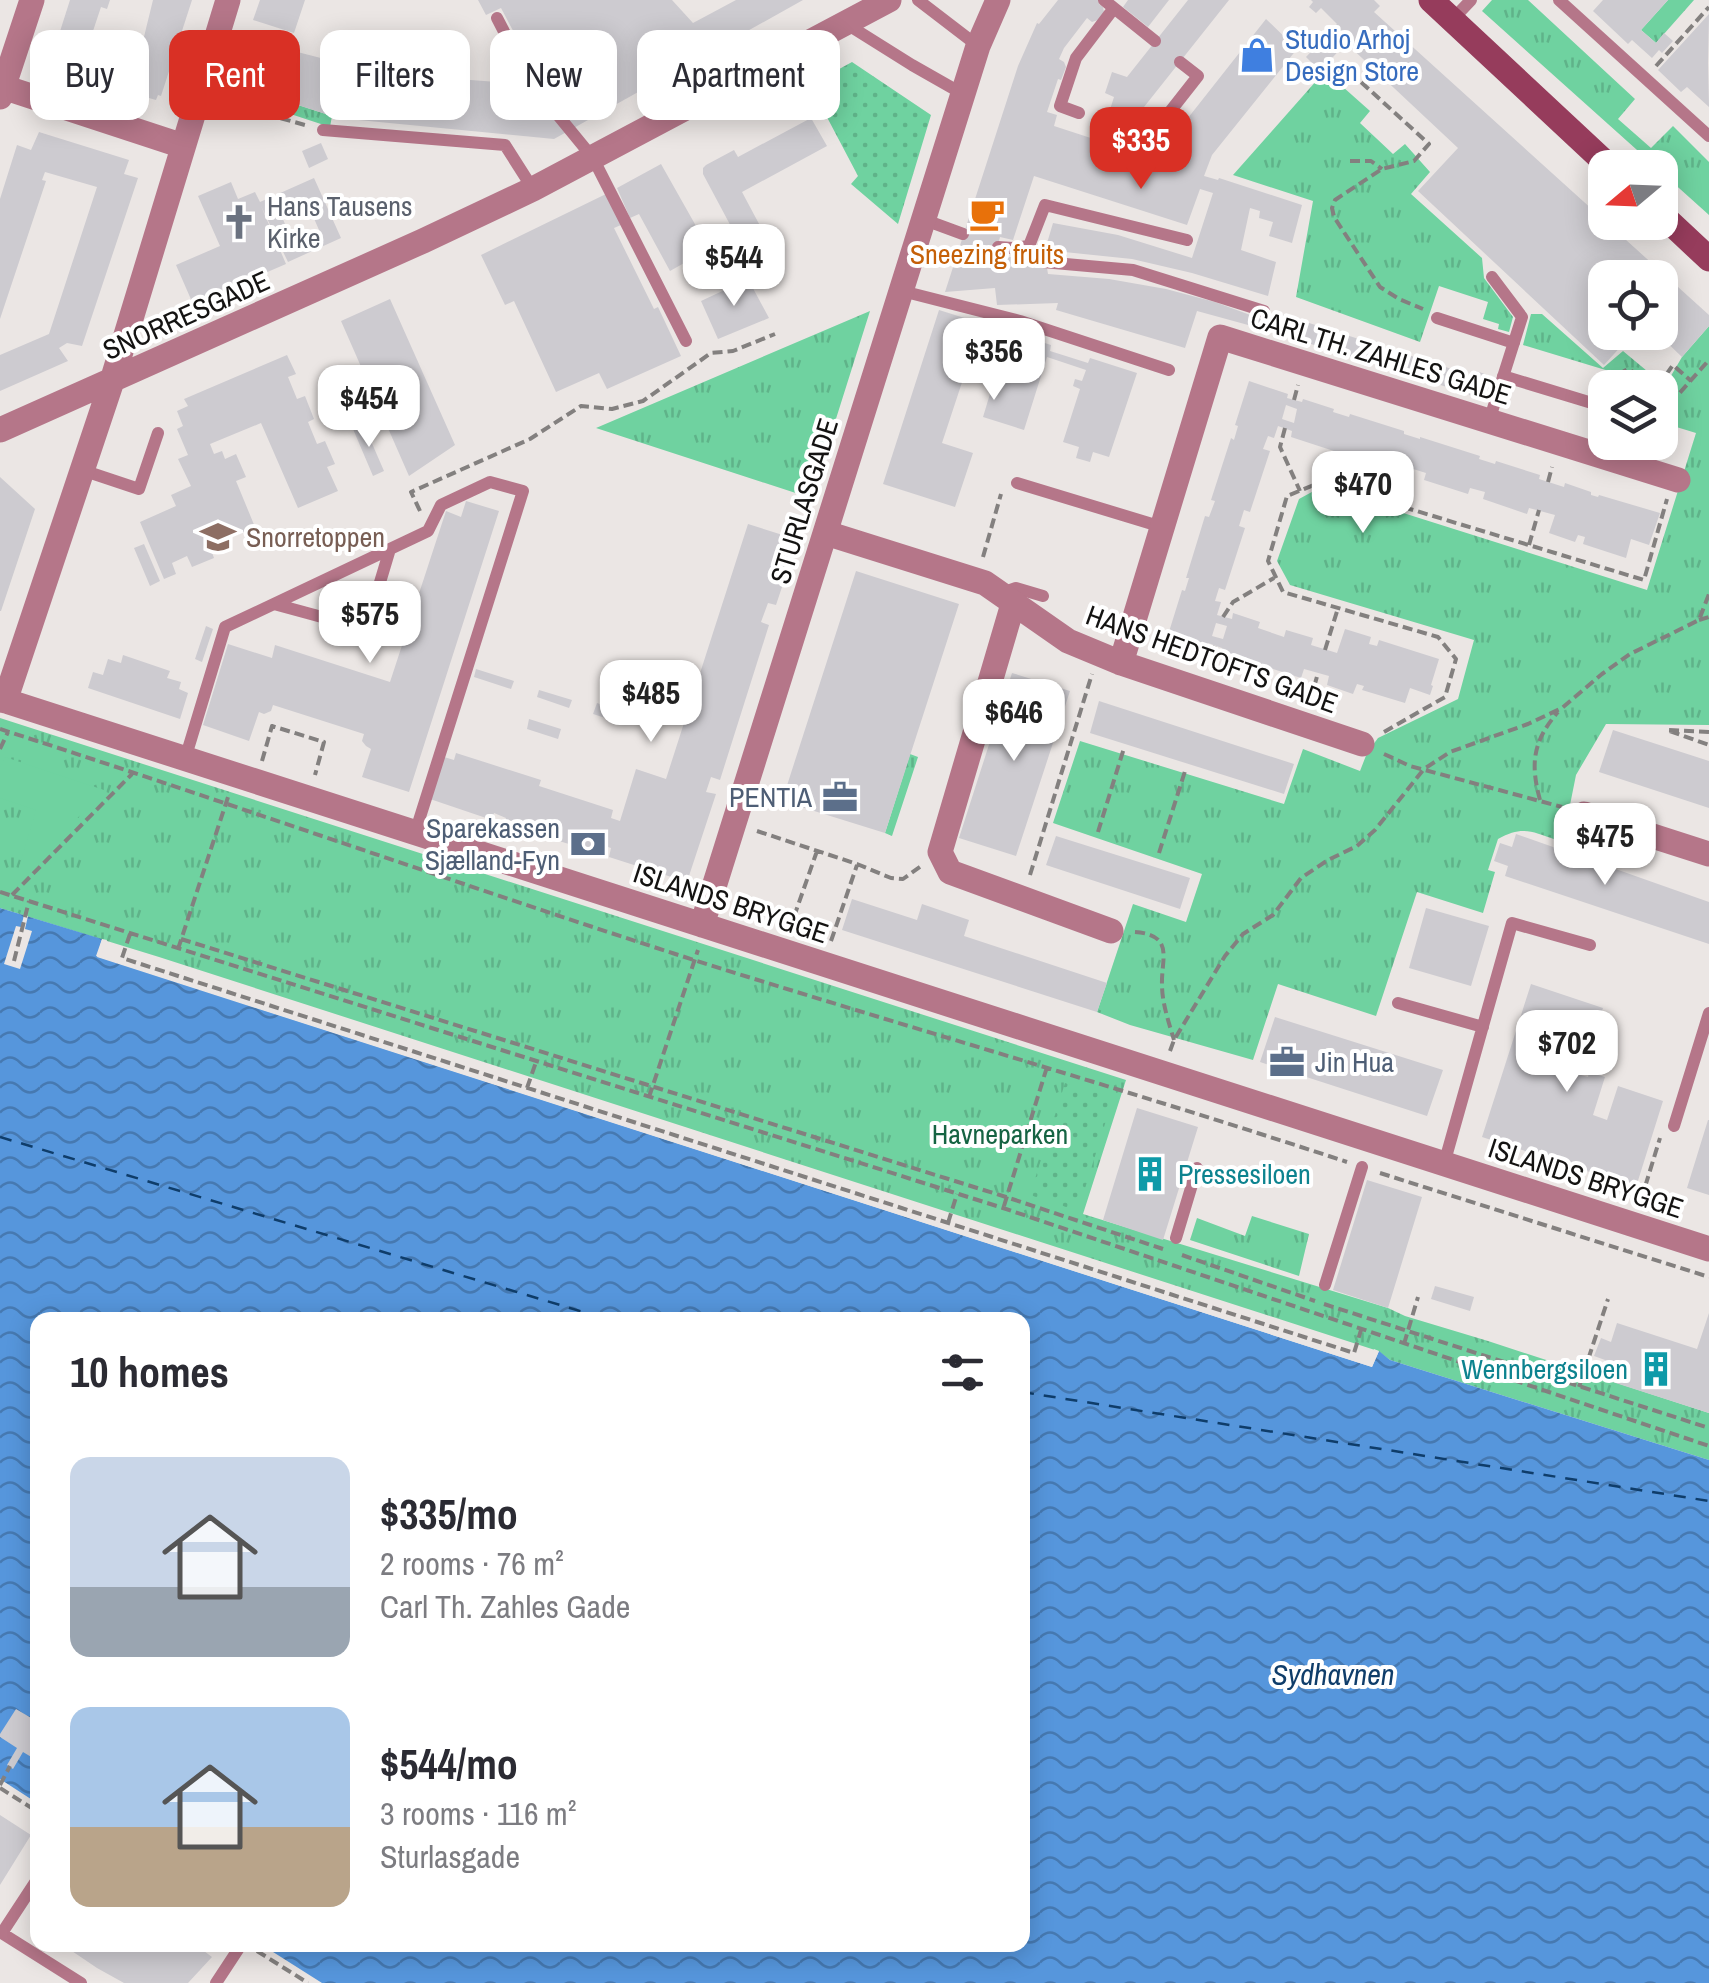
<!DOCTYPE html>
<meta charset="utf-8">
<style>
:root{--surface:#fff;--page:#f7f7f7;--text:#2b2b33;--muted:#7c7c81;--accent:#d93025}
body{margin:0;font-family:"Archivo Narrow",sans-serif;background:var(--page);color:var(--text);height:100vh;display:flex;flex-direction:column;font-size:38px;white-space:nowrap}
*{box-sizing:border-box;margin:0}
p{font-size:32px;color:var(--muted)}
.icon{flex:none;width:55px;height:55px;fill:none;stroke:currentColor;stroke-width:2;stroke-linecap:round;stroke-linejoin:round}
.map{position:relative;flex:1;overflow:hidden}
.sheet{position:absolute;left:30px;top:1312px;width:1000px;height:640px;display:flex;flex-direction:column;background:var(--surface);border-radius:20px;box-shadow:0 5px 25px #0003}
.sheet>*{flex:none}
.top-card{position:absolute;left:30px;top:30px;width:1000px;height:90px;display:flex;gap:20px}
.needle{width:65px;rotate:251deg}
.fabs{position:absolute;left:1588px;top:150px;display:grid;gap:20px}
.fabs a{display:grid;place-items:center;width:90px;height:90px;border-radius:20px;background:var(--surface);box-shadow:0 5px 25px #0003;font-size:50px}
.price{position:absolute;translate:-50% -85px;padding:0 22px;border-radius:20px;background:#fff;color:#222;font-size:32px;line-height:65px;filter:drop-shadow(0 2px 5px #0008)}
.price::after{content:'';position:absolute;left:50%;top:60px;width:30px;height:22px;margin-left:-15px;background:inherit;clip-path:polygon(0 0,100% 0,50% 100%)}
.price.active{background:var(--accent);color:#fff}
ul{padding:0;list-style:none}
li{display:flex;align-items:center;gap:30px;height:250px;padding:0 40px}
li span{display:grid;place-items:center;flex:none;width:280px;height:200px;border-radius:20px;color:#555}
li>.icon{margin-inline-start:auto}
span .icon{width:120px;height:120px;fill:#fffc;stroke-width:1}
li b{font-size:42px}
h2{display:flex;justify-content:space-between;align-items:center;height:120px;padding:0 40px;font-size:42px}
.pill{padding:0 35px;border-radius:20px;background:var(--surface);box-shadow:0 5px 25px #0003;font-size:35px;line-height:90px}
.pill.active{background:var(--accent);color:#fff}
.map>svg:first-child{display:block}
</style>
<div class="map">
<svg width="1709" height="1983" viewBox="0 0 1709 1983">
<defs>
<pattern id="grass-tufts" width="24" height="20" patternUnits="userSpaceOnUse" patternTransform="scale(2.5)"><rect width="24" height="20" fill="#6fd2a0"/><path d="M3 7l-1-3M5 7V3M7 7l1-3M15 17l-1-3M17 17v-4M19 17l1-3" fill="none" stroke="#5fb389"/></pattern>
<pattern id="garden-dots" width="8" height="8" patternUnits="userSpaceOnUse" patternTransform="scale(2.5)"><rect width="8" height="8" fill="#6fd2a0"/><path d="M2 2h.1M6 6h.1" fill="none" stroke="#5fb389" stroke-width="1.8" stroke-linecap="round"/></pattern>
<pattern id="water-waves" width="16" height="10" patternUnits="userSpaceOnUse" patternTransform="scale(2.5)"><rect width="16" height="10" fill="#5696dc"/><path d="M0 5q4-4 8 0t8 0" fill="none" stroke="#4679b1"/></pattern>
</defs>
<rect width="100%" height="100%" fill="#ebe6e4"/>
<!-- grass -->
<path fill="url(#grass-tufts)" d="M1492 0H1528L1635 99 1618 119 1651 148 1673 126 1709 162V215L1660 171V168L1656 167 1482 11Z
M1668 0H1694L1656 43 1641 30Z
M1325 71 1370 111 1360 123 1393 154 1405 144 1430 172 1411 194 1482 258 1484 278 1513 317 1509 332 1498 329 1499 324 1483 319 1488 302 1439 286 1420 342 1296 297 1313 201 1233 175Z
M236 85 332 116 330 127 233 95Z
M870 311 811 498 596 428Z
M1531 314H1542L1603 368 1623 351 1665 386 1682 357 1709 326V725L1606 724 1576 775 1570 805 1556 840C1531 831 1522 826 1498 839L1488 870 1495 872 1483 913 1417 892 1376 1016 1278 984 1253 1060 1130 1025 1097 1012 1133 904 1186 922 1202 874 1053 823 1080 741 1284 804 1303 749 1360 771 1367 753 1378 738 1458 699 1474 640 1290 585 1277 561 1299 499 1321 487 1647 590 1696 433 1660 422V388L1619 387 1622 375 1523 345Z
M0 718 1126 1080 1083 1214 1388 1308 1405 1316 1488 1341 1709 1413V1460L1390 1360 1378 1351 159 957 0 908Z
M910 754 918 757 892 836 885 833Z
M1252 1216 1309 1234 1299 1276 1190 1240 1197 1218 1245 1236Z"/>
<!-- garden -->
<path fill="url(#garden-dots)" d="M852 62 931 115 898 224 851 184 858 176 810 85Z
M1065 1083 1113 1098 1078 1211 1030 1195Z"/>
<!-- pitch -->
<path fill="#6fd2a0" d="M5 757 107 791 20 870H18L36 810 0 798V767Z"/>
<!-- water -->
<path fill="url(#water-waves)" d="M0 908 102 939 97 957 1372 1367 1379 1351 1390 1360 1709 1460V1983H322L262 1945H1022V1320H38L37 1803 0 1779Z"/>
<!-- pier -->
<path fill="#ebe6e4" d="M24 915 28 916 25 929 32 931 20 969 4 964 16 926 21 927Z
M102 939 107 940 102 953 1369 1361 1374 1349 1379 1351 1372 1367 96 956Z"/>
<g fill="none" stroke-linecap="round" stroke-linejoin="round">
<!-- ferry -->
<path stroke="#0f3d6a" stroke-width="2.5" stroke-dasharray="12 10" stroke-linecap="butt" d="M0 1137 610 1320
M1022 1392 1709 1501"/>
</g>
<!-- building -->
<path fill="#cdcbd0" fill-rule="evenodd" d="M70 0H110L107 9 101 7 92 34 86 32 82 46 141 66 146 51 141 49 153 0H192L161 96 158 95 156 100 48 69Z
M260 0H305L294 33 253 20Z
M478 0H672L693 23 736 0H803L554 139 338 118 236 85 245 57 278 47 379 73 522 84 537 76 501 8 486 15Z
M1058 0H1102L1099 4 1103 7 1104 12 1098 20 1092 22 1087 18 1064 48 1059 59 1064 62 1066 67 1061 80 1058 79 1047 112 1057 115 1054 126 1100 141 1114 97 1105 93 1112 72 1127 77 1188 0H1229L1144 107 1130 150 1166 162 1173 137 1266 19 1297 49 1212 155 1204 176 1218 180 1219 178 1302 205 1292 243 1269 236 1273 222 1259 218 1260 211 1250 208 1241 250 1276 262 1268 296 1192 273 1132 259 1045 250 1053 223 1118 235 1192 258 1213 193 1200 189 1187 225 1034 176 1013 240 1000 237 994 258 1025 256V264H1035V268H1047L1048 274 1109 279 1166 289 1215 302 1272 323 1275 312 1458 371 1453 389 1270 331 1197 311 1185 348 1056 310 1058 303 997 305 995 288 945 292 1018 66 1037 23 1039 24Z
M1128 0H1169L1148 27 1123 7Z
M1311 0H1374L1380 6 1374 12 1709 315V326L1682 357 1656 332H1660V278H1605V332H1634L1604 365 1418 191 1458 148 1346 43 1320 71 1306 57 1337 24 1321 8 1316 13 1309 7 1313 2Z
M1603 0H1668L1641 30 1656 43 1664 33 1673 41 1662 53 1659 50 1652 58 1632 40 1628 44 1593 11Z
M1709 14 1708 63 1709 107 1687 87 1681 92 1658 70Z
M811 118 827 146 742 192 773 250 750 262 703 174V168L706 165 734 150 738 157Z
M39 132 129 160 124 174 138 178 82 346 67 343 59 348 68 361 0 391V355L49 334 97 187 45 172 42 180 46 181 0 319V199L17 145 31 150Z
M321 143 328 159 309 168 302 151Z
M661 164 709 249 670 271 639 214 630 218 617 188Z
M314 178 341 238 288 262 261 206 286 264 193 304 176 265 220 246 198 196 231 182 238 199 255 192 260 202ZM306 200 319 230 292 241 280 212Z
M606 194 621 225 614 228 654 309 658 307 681 356 607 389 599 373 556 392 514 301 505 305 481 255Z
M748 279 769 318 718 339 701 301Z
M390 299 455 445 409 476 341 321Z
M939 310 1051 345 1050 351 1088 363 1090 358 1137 373 1109 457 1093 452 1090 462 1076 458 1079 447 1063 442 1080 389 1073 386 1075 379 1082 381 1086 370 1047 357 1024 430 983 417 993 384 985 381 991 361 971 355 942 443 973 453 955 507 883 484Z
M287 355 296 374 288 377 297 399 305 396 314 419 308 422 317 444 325 441 335 464 327 467 338 491 298 508 261 423 210 444 214 454 222 451 225 459 236 454 246 477 236 481 255 527 210 547 214 558 192 567 187 556 172 563 176 574 164 579 140 522 176 506 171 495 191 486 178 459 188 455 177 429 183 426 177 411 188 406 184 399Z
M1476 371 1494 377 1486 401 1469 395Z
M1249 381 1288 394 1287 398 1302 402 1303 399 1334 409 1333 412 1349 417 1350 414 1404 431V434L1420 439V437L1480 456 1479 459 1495 464 1496 461 1540 475 1539 479 1564 487 1565 483 1591 492V495L1598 497 1599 495 1660 513 1649 545 1631 539 1626 558 1583 544 1585 537 1578 535 1575 542 1549 533 1555 515 1529 508 1527 514 1483 499 1485 492 1470 488 1468 494 1424 480 1426 473 1394 463 1392 470 1291 437 1292 431 1278 426 1274 438 1268 436 1263 449 1270 451 1250 512 1244 510 1239 526 1245 528 1225 590 1219 588 1215 601 1221 602 1217 615 1232 619 1233 613 1260 622 1258 628 1284 637 1286 630 1313 638 1311 645 1337 653 1345 629 1371 637 1369 644 1377 646 1379 640 1439 659 1431 685 1433 686 1430 695 1410 688 1405 703 1362 690 1364 686 1357 684 1353 694 1327 685 1329 676 1304 669 1301 678 1221 652 1222 648 1208 643 1207 647 1168 635 1182 590 1185 591 1189 578H1186L1205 516 1209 517 1215 501 1211 500 1231 438 1234 440 1238 426 1235 425ZM1286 405 1297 409 1294 423 1282 419ZM1216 623 1227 626 1223 639 1212 636Z
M364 425 384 471 373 476 353 429Z
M0 477 35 509 1 611H0Z
M466 501 499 511 409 792 362 777 371 749 366 746 362 741 364 734 273 705 271 711 264 714 259 712 249 741 203 725 228 644 272 658 275 645 390 682 446 511 461 517Z
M748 524 789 537 786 546 795 548 776 605 768 603 761 622 769 625 720 780 711 777 706 792 716 794 687 882 609 857 611 848 602 845 600 853 504 825 506 818 494 813 492 820 430 799 444 757 454 760 456 753 541 780 539 786 613 810 611 818 620 821 636 769 666 779Z
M144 544 160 581 150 586 134 548Z
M856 571 959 604 885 833 782 801Z
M206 626 213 629 202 662 195 659Z
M123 655 170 671 167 678 181 682 179 689 188 693 180 719 88 688 93 672 103 675 108 659 121 663Z
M476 669 514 681 511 689 474 677Z
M1012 673 1070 691 1016 856 959 838Z
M539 690 572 700 569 708 537 697Z
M1099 701 1294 764 1284 794 1090 733Z
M597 703 630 715 627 725 593 714Z
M529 719 561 729 558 739 527 729Z
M1613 730 1709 761V808L1599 772Z
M1516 834 1709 902V944L1505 876 1508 866 1494 861 1500 843 1512 847Z
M1056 836 1190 878 1180 909 1046 865Z
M852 899 917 920 922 904 969 920 964 936 1107 983 1097 1012 842 930Z
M1426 908 1489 926 1471 986 1409 968Z
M1531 984 1603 1008 1581 1075 1588 1077 1589 1072 1605 1077 1593 1115 1607 1120 1618 1086 1663 1101 1636 1187 1482 1137Z
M1275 1017 1443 1070 1427 1116 1260 1062Z
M1137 1108 1198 1127 1163 1240 1103 1220Z
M1708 1120H1709V1195L1687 1188Z
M1367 1180 1422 1197 1388 1308 1333 1290Z
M1435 1286 1474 1297 1470 1311 1431 1299Z
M1709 1313V1413L1600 1378 1605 1360 1594 1356 1601 1338 1611 1342 1617 1323 1697 1349Z
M16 1709 38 1722V1761L23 1752 13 1769 7 1765 17 1748 0 1737V1734Z
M0 1815 31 1835 0 1885Z
M63 1945H196L212 1957 188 1983H124L97 1968Z"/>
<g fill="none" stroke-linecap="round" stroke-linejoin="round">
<!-- path -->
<path stroke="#83807f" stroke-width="4" stroke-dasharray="10 5" stroke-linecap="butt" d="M1339 62 1429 144 1414 161 1382 169 1335 200 1332 208 1334 217 1380 287 1399 299 1423 309
M1656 66 1709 7
M223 102 305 125
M1350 161H1371L1382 169
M1638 388 1624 371 1628 369 1658 386 1673 365 1691 381
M1294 400 1298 385
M1660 415 1709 360
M1285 428 1280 447 1300 491
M1548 482 1552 467
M420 511 411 492 530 439 581 406 612 409 643 401 711 353 733 351 775 334
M1529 545 1539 510
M983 557 1001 494
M1223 617 1233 602 1274 578
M1699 620 1709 617
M1325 650 1338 608
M1208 666 1215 646
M1310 701 1318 673
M0 729C233 804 464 886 697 961 913 1029 1132 1091 1347 1162
M1384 732 1445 697 1456 659 1438 637 1283 592 1268 561 1287 496 1321 482 1644 580 1667 499
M1709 732 1667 730 1709 745
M0 749 8 732
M1384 754 1410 766 1562 807
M262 761 272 726 324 742 315 775
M1540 800C1530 763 1533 741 1558 712
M757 831 857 864 891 878 903 879 921 866
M1098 832 1124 748
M1159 853 1186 768
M1030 875 1092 674
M0 892 1003 1208 1709 1446
M12 895 132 774
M789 931 817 851
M1135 932C1175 935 1161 959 1162 985 1162 1003 1169 1023 1174 1040
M130 934 122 958 1354 1353 1361 1330
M181 939 1006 1197 1163 1249
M831 941 857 865
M178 949 228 797
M14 961 29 901
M1170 1051 1174 1040 1225 956 1243 934 1273 915 1301 878 1328 860 1357 846 1375 830 1424 769 1450 752 1528 724 1562 708 1602 674 1630 654 1699 620 1709 594
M527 1088 536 1062
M649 1097 698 950
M1380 1173 1709 1277
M1641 1200 1660 1138
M1004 1206 1047 1067
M948 1223 957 1194
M1182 1255 1315 1301
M1324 1304 1709 1428
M1404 1344 1418 1297
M1579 1387 1608 1299
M0 1785 10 1766
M0 1788 38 1812
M257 1951 308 1983"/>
<!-- lane -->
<path stroke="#b57689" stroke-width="12" d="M918 0 978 46
M1104 0 1155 41
M1559 0 1709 136
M497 18 529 80 593 158 686 341
M1453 19 1471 0
M845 23 912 65 963 94
M1079 113 1060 106 1076 58 1114 8
M1165 118 1198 76 1180 62
M323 130 505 145 533 189
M925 220 963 234
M1029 246 1043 262 1133 270 1264 311
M998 247 1013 248 1029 246 1045 205 1187 240
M902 291 1020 321 1169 370
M1437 318 1514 343
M1503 376 1605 407
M1489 421 1522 317 1492 277
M82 470 139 489 158 433
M1017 483 1162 527
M999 594 1016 588 1043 596
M274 604 366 629 390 549
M185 759 225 627 428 531 441 505 490 482 523 491 415 833
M1398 1003 1483 1027
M1674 1126 1709 1013
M1444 1164 1512 923 1590 945
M1176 1238 1197 1168
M1325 1285 1362 1167
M0 1932 81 1983
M2 1933 38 1878
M216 1983 241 1945"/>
<!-- street -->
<path stroke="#b57689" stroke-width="25" d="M0 86 183 146
M0 97 32 0
M0 430 423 241 533 189 889 0
M826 533 985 583 1068 641 1121 663 1362 744
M1013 604 940 852 950 872 1111 931
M1121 663 1220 337 1678 480
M0 699 1709 1249
M5 701 112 381 228 0
M1584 814 1709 854
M702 925 978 46 998 0"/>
<!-- secondary -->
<path stroke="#963c5c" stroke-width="25" d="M1431 0 1611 168
M1660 213 1709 259"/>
</g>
<!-- icons -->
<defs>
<symbol id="shop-bare" viewBox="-9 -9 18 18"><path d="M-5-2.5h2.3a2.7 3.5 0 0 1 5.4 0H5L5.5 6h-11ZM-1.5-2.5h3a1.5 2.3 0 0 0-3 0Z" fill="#3f7fe0" stroke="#fff" stroke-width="2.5" paint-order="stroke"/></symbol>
<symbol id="cafe-bare" viewBox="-9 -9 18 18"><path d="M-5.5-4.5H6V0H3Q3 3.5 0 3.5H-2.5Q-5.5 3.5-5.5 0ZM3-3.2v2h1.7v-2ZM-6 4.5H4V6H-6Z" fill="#e8710a" stroke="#fff" stroke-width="2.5" paint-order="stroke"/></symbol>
<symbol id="church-bare" viewBox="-9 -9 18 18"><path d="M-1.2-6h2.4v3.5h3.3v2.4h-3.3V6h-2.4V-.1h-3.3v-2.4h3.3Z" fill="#6b7280" stroke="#fff" stroke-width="2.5" paint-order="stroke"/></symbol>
<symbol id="school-bare" viewBox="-9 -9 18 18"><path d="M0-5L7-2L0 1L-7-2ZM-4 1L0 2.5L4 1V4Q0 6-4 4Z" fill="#8d6e63" stroke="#fff" stroke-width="2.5" paint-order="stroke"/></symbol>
<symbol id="office-bare" viewBox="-9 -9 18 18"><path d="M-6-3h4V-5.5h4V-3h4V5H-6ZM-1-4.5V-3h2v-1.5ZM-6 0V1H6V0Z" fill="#5c6f8a" stroke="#fff" stroke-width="2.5" paint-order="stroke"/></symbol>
<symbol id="bank-bare" viewBox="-9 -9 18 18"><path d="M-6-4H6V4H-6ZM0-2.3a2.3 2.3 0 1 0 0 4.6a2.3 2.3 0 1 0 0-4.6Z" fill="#5c6f8a" stroke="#fff" stroke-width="2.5" paint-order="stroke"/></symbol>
<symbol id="building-bare" viewBox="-9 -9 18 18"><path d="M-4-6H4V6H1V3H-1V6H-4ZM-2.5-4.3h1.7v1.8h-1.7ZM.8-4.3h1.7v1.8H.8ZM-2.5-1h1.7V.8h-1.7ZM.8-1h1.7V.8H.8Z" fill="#0f9aa8" stroke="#fff" stroke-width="2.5" paint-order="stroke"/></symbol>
</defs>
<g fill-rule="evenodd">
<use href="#shop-bare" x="1232" y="30" width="50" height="50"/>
<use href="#cafe-bare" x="962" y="189" width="50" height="50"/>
<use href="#church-bare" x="214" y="197" width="50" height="50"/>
<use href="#school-bare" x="193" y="512" width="50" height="50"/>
<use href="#office-bare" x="815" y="772" width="50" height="50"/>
<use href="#bank-bare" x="563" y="819" width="50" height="50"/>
<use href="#office-bare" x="1262" y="1037" width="50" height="50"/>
<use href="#building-bare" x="1125" y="1149" width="50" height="50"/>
<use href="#building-bare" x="1631" y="1344" width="50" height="50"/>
</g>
<g text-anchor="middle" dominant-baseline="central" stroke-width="8" stroke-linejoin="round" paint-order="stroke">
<!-- shop labels -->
<g font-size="28" fill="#366cbe" stroke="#fff" text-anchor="start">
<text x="1285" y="39">Studio Arhoj<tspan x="1285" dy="32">Design Store</tspan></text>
</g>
<!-- worship labels -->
<g font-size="28" fill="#5b616d" stroke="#fff" text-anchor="start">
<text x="267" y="206">Hans Tausens<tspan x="267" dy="32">Kirke</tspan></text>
</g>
<!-- food labels -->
<g font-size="28" fill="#c56008" stroke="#fff">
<text x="987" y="254">Sneezing fruits</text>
</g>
<!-- street labels -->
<g font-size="28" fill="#141312" stroke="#fff">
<text transform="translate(186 315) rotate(-24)">SNORRESGADE</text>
<text transform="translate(1381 356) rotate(17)">CARL TH. ZAHLES GADE</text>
<text transform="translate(804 501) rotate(-73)">STURLASGADE</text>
<text transform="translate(1212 659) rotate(20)">HANS HEDTOFTS GADE</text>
<text transform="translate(731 903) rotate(18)">ISLANDS BRYGGE</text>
<text transform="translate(1586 1178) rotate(18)">ISLANDS BRYGGE</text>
</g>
<!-- education labels -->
<g font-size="28" fill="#785e54" stroke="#fff" text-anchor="start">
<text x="246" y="537">Snorretoppen</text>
</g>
<!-- service labels -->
<g font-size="28" fill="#4e5e75" stroke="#fff" text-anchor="end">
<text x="812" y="797">PENTIA</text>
<text x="560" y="828">Sparekassen<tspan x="560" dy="32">Sjælland-Fyn</tspan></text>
<text x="1315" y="1062" text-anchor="start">Jin Hua</text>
</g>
<!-- park labels -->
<g font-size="28" fill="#166443" stroke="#fff">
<text x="1000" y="1134">Havneparken</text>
</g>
<!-- culture labels -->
<g font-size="28" fill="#0d838f" stroke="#fff" text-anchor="start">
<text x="1178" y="1174">Pressesiloen</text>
<text x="1628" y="1369" text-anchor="end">Wennbergsiloen</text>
</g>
<!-- water labels -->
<g font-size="30" font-style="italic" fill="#0f3d6a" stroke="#fff">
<text x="1333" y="1674">Sydhavnen</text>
</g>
</g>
</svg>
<div class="fabs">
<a><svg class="needle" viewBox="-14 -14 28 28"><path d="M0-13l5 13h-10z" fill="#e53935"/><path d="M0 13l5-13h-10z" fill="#7c7c81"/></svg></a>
<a><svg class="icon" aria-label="locate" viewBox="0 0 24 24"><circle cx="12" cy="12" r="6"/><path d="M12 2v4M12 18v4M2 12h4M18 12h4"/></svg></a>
<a><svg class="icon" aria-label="layers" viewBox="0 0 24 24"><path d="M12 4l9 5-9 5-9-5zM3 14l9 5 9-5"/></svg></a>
</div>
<b class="price active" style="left:1141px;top:192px">$335</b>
<b class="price" style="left:734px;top:309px">$544</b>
<b class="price" style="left:994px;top:403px">$356</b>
<b class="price" style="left:369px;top:450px">$454</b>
<b class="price" style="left:1363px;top:536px">$470</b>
<b class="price" style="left:370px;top:666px">$575</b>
<b class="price" style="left:651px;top:745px">$485</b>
<b class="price" style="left:1014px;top:764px">$646</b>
<b class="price" style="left:1605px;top:888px">$475</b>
<b class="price" style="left:1567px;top:1095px">$702</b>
<div class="top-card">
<a class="pill">Buy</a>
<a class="pill active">Rent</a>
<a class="pill">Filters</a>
<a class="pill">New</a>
<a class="pill">Apartment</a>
</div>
<section class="sheet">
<h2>10 homes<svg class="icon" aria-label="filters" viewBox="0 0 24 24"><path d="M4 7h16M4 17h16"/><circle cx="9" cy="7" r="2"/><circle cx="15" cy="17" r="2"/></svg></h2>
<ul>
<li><span style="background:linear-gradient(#c9d6e8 65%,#9aa5b1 0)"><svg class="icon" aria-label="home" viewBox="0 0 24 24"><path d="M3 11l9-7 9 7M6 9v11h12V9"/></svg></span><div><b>$335/mo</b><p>2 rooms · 76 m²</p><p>Carl Th. Zahles Gade</p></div></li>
<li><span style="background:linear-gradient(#a9c7e8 60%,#b9a48a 0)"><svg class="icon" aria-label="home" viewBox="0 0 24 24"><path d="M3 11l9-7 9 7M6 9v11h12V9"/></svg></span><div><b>$544/mo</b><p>3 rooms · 116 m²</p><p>Sturlasgade</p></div></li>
</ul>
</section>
</div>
